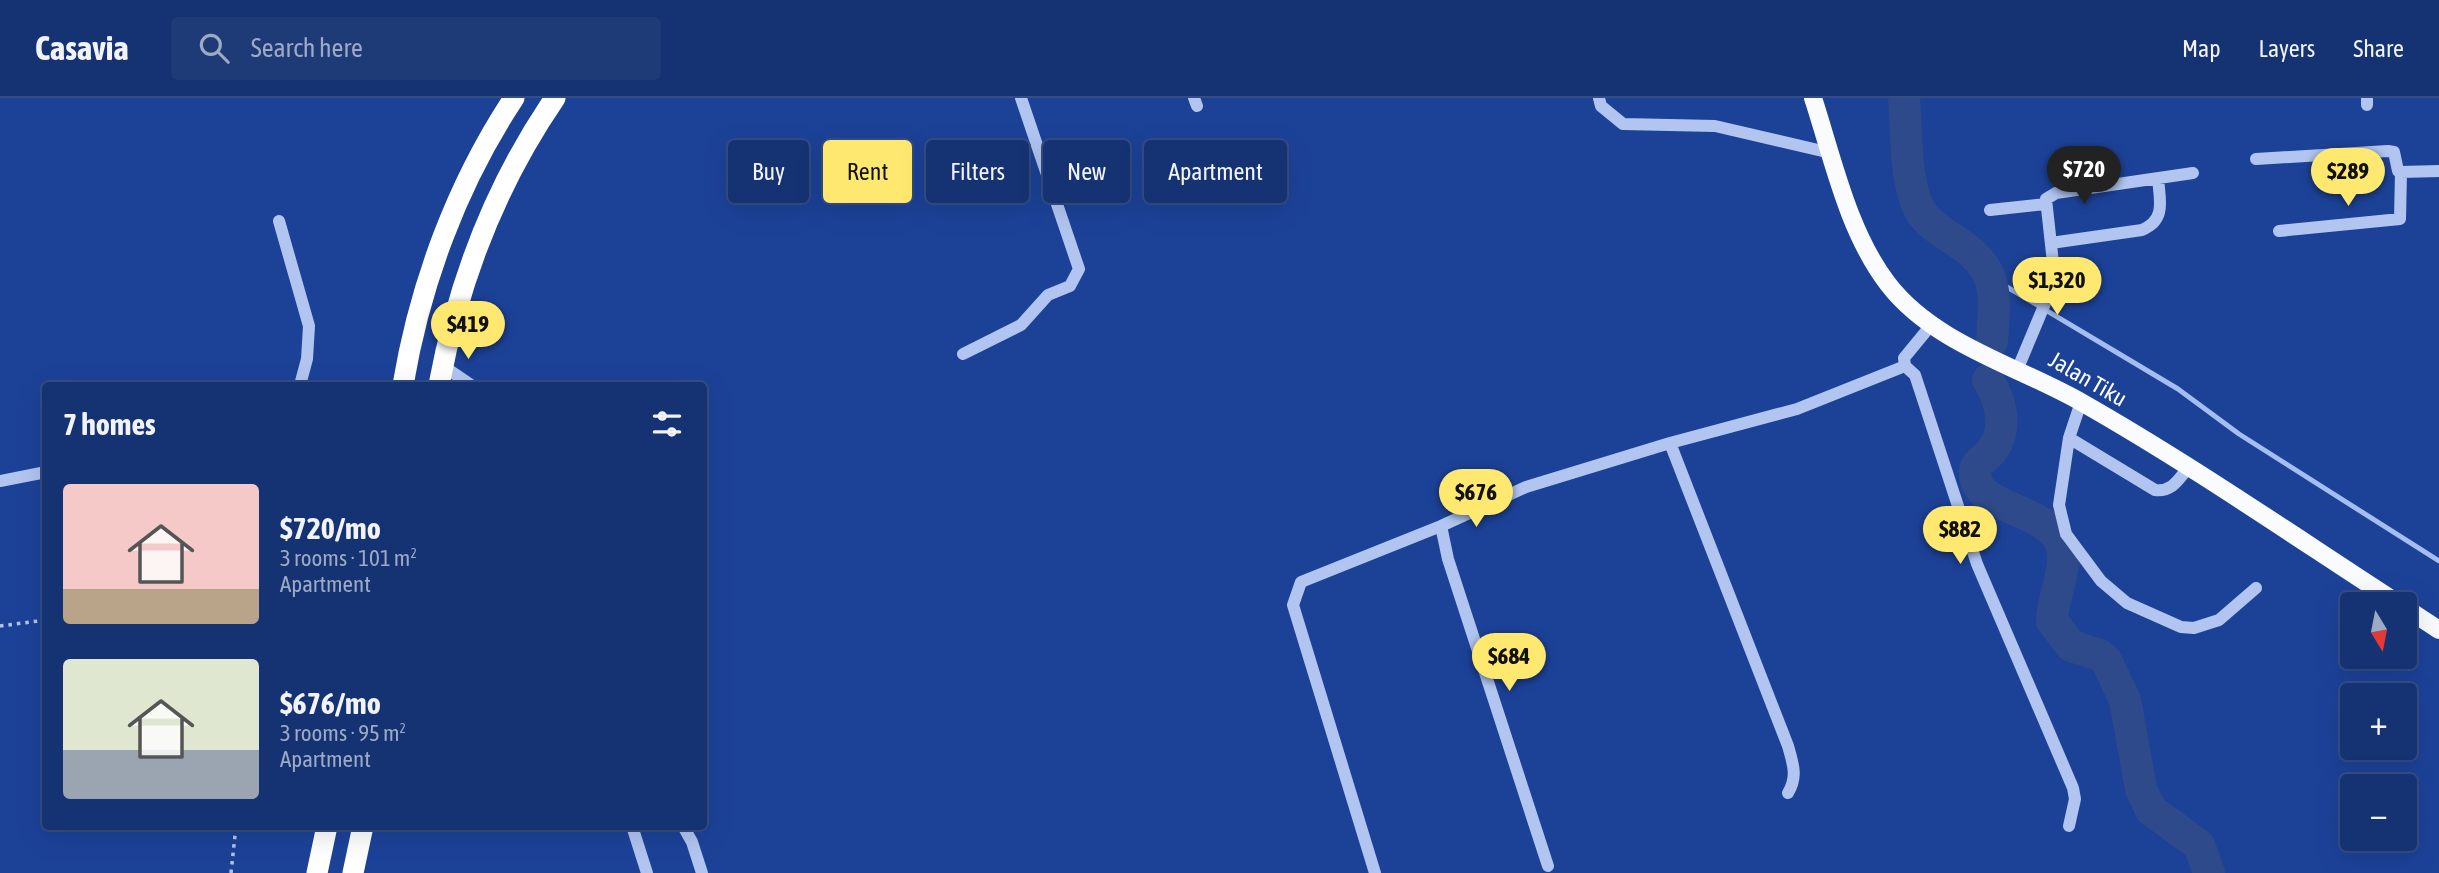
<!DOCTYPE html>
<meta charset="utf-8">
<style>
:root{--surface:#153272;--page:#1e3a77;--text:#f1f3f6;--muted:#9daac4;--line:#344d84;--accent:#ffe870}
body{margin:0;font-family:"Asap Condensed",sans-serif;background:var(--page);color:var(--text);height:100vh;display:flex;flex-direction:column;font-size:26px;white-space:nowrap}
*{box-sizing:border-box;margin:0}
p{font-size:23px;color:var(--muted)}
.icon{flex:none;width:38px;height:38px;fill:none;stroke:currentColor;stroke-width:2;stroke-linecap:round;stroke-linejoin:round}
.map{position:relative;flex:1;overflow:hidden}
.sheet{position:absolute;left:42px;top:284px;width:665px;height:448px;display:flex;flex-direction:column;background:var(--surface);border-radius:7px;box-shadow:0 7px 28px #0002,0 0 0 2px var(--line)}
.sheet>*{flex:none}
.banner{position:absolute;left:728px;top:42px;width:665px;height:63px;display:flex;gap:14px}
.needle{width:46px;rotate:170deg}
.controls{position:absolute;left:2340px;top:494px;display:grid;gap:14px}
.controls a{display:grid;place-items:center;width:77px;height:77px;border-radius:7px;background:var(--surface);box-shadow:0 7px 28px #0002,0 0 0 2px var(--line);font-size:35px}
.price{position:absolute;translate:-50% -60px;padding:0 16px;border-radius:24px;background:var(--accent);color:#111;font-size:23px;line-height:46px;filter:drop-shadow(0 2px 4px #0008)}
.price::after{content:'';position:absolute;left:50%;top:42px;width:21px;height:16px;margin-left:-10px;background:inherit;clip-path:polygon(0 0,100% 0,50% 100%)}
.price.on{background:#222;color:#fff}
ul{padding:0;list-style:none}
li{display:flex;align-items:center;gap:21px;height:175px;padding:0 21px}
li span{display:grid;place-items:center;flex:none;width:196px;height:140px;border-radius:7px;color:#555}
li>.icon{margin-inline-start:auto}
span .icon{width:84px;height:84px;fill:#fffc;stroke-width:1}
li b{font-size:30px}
h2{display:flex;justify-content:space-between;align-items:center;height:84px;padding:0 21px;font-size:30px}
.pill{padding:0 24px;border-radius:7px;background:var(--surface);box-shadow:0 7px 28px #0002,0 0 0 2px var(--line);font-size:24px;line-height:63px}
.pill.on{background:var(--accent);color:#111}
header{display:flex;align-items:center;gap:42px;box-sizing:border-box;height:98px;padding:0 35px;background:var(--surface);border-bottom:2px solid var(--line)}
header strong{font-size:33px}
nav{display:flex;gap:38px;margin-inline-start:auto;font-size:24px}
.search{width:490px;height:63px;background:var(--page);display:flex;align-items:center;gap:18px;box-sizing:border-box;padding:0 24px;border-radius:7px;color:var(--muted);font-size:26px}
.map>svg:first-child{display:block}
</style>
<header>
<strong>Casavia</strong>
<div class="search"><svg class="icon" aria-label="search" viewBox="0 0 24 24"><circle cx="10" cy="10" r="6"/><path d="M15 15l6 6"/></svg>Search here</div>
<nav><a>Map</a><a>Layers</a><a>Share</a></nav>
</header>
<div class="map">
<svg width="2439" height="775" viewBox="0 0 2439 775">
<rect width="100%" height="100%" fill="#1c4298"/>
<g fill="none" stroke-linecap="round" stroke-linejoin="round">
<!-- stream -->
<path stroke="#a4bef2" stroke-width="5" d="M1992 180 2178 291 2239 336 2439 463"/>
<!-- river -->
<path stroke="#2e4a8a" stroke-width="32" d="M1904 0C1907 32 1904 91 1923 117 1931 128 1946 136 1957 144 2000 171 1995 197 1992 243
M1988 282C2002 304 2009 334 1989 356 1982 363 1974 365 1975 377 1978 412 2045 410 2060 444 2070 468 2052 498 2052 523L2071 548 2100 557 2107 564 2125 602 2141 691 2151 712 2199 747 2209 775"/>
<!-- path -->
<path stroke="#b1c5f0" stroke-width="3.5" stroke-dasharray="3.5 5" stroke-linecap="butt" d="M0 528 46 522
M231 775 236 728"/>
<!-- minor -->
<path stroke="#b1c5f0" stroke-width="12" d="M1194 0 1197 8
M1599 0 1601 8 1623 26 1715 28 1831 55
M2367 7V0
M2256 61 2388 53 2394 54 2398 73 2401 74 2439 73
M1990 112 2045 106
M279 123 309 228 307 261 300 287
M2279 133 2400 121 2401 74
M2051 145 2142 132C2166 122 2160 103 2158 81
M1932 226 1904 260 1905 268 1915 277 1977 466 2073 690 2075 701 2069 728
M963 256 1021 227 1048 197 1070 188 1079 171 1021 0
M443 268 471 287
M2018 270 2049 196 2054 174 2046 101 2056 95 2193 75
M2081 304 2069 340 2059 407 2066 436 2101 483 2127 505 2181 529 2194 530 2219 522 2256 490
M2069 340 2155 392C2172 394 2178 382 2188 370
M1670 345 1788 648C1793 666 1798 678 1788 695
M0 383 46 374
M1441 428 1448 461 1548 768
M632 728 647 775
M683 728 692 744 702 775
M1375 775 1293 507 1301 484 1441 428 1526 389 1670 345 1797 311 1905 268"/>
<!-- major -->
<path stroke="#fafbff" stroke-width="18" d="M1813 0C1833 61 1848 134 1888 186 1934 246 2018 268 2081 304 2190 366 2294 438 2399 506
M2404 509 2439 532"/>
<!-- highway -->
<path stroke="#fff" stroke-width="21" d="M403 287C420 186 457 86 514 0
M439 287C458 185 496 86 555 0
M317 775 327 728
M353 775 363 728"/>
</g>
<g text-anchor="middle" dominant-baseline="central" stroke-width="5" stroke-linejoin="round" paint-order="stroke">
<!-- street labels -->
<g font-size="23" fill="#fff" stroke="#1c4298">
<text transform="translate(2088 281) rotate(30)">Jalan Tiku</text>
</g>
</g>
</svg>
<div class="controls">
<a><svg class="needle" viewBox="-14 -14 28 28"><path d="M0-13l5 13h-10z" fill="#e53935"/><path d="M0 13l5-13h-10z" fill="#9daac4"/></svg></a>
<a>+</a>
<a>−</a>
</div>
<b class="price on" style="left:2084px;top:108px">$720</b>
<b class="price" style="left:2348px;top:110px">$289</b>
<b class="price" style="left:2057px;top:219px">$1,320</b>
<b class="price" style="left:468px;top:263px">$419</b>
<b class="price" style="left:1476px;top:431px">$676</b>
<b class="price" style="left:1960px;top:468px">$882</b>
<b class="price" style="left:1509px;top:595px">$684</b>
<div class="banner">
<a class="pill">Buy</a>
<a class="pill on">Rent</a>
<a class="pill">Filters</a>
<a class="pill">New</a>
<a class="pill">Apartment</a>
</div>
<section class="sheet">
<h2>7 homes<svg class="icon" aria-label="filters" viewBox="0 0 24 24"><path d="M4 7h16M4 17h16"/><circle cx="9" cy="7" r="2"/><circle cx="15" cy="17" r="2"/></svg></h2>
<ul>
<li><span style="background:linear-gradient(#f6c9c9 75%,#b9a48a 0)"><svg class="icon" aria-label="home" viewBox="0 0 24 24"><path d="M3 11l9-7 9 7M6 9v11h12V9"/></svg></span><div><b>$720/mo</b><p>3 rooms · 101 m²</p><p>Apartment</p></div></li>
<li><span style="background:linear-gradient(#dfe7d0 65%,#9aa5b1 0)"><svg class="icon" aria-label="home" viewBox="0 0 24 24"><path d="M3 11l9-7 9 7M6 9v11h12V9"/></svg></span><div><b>$676/mo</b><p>3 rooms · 95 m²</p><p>Apartment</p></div></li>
</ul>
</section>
</div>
